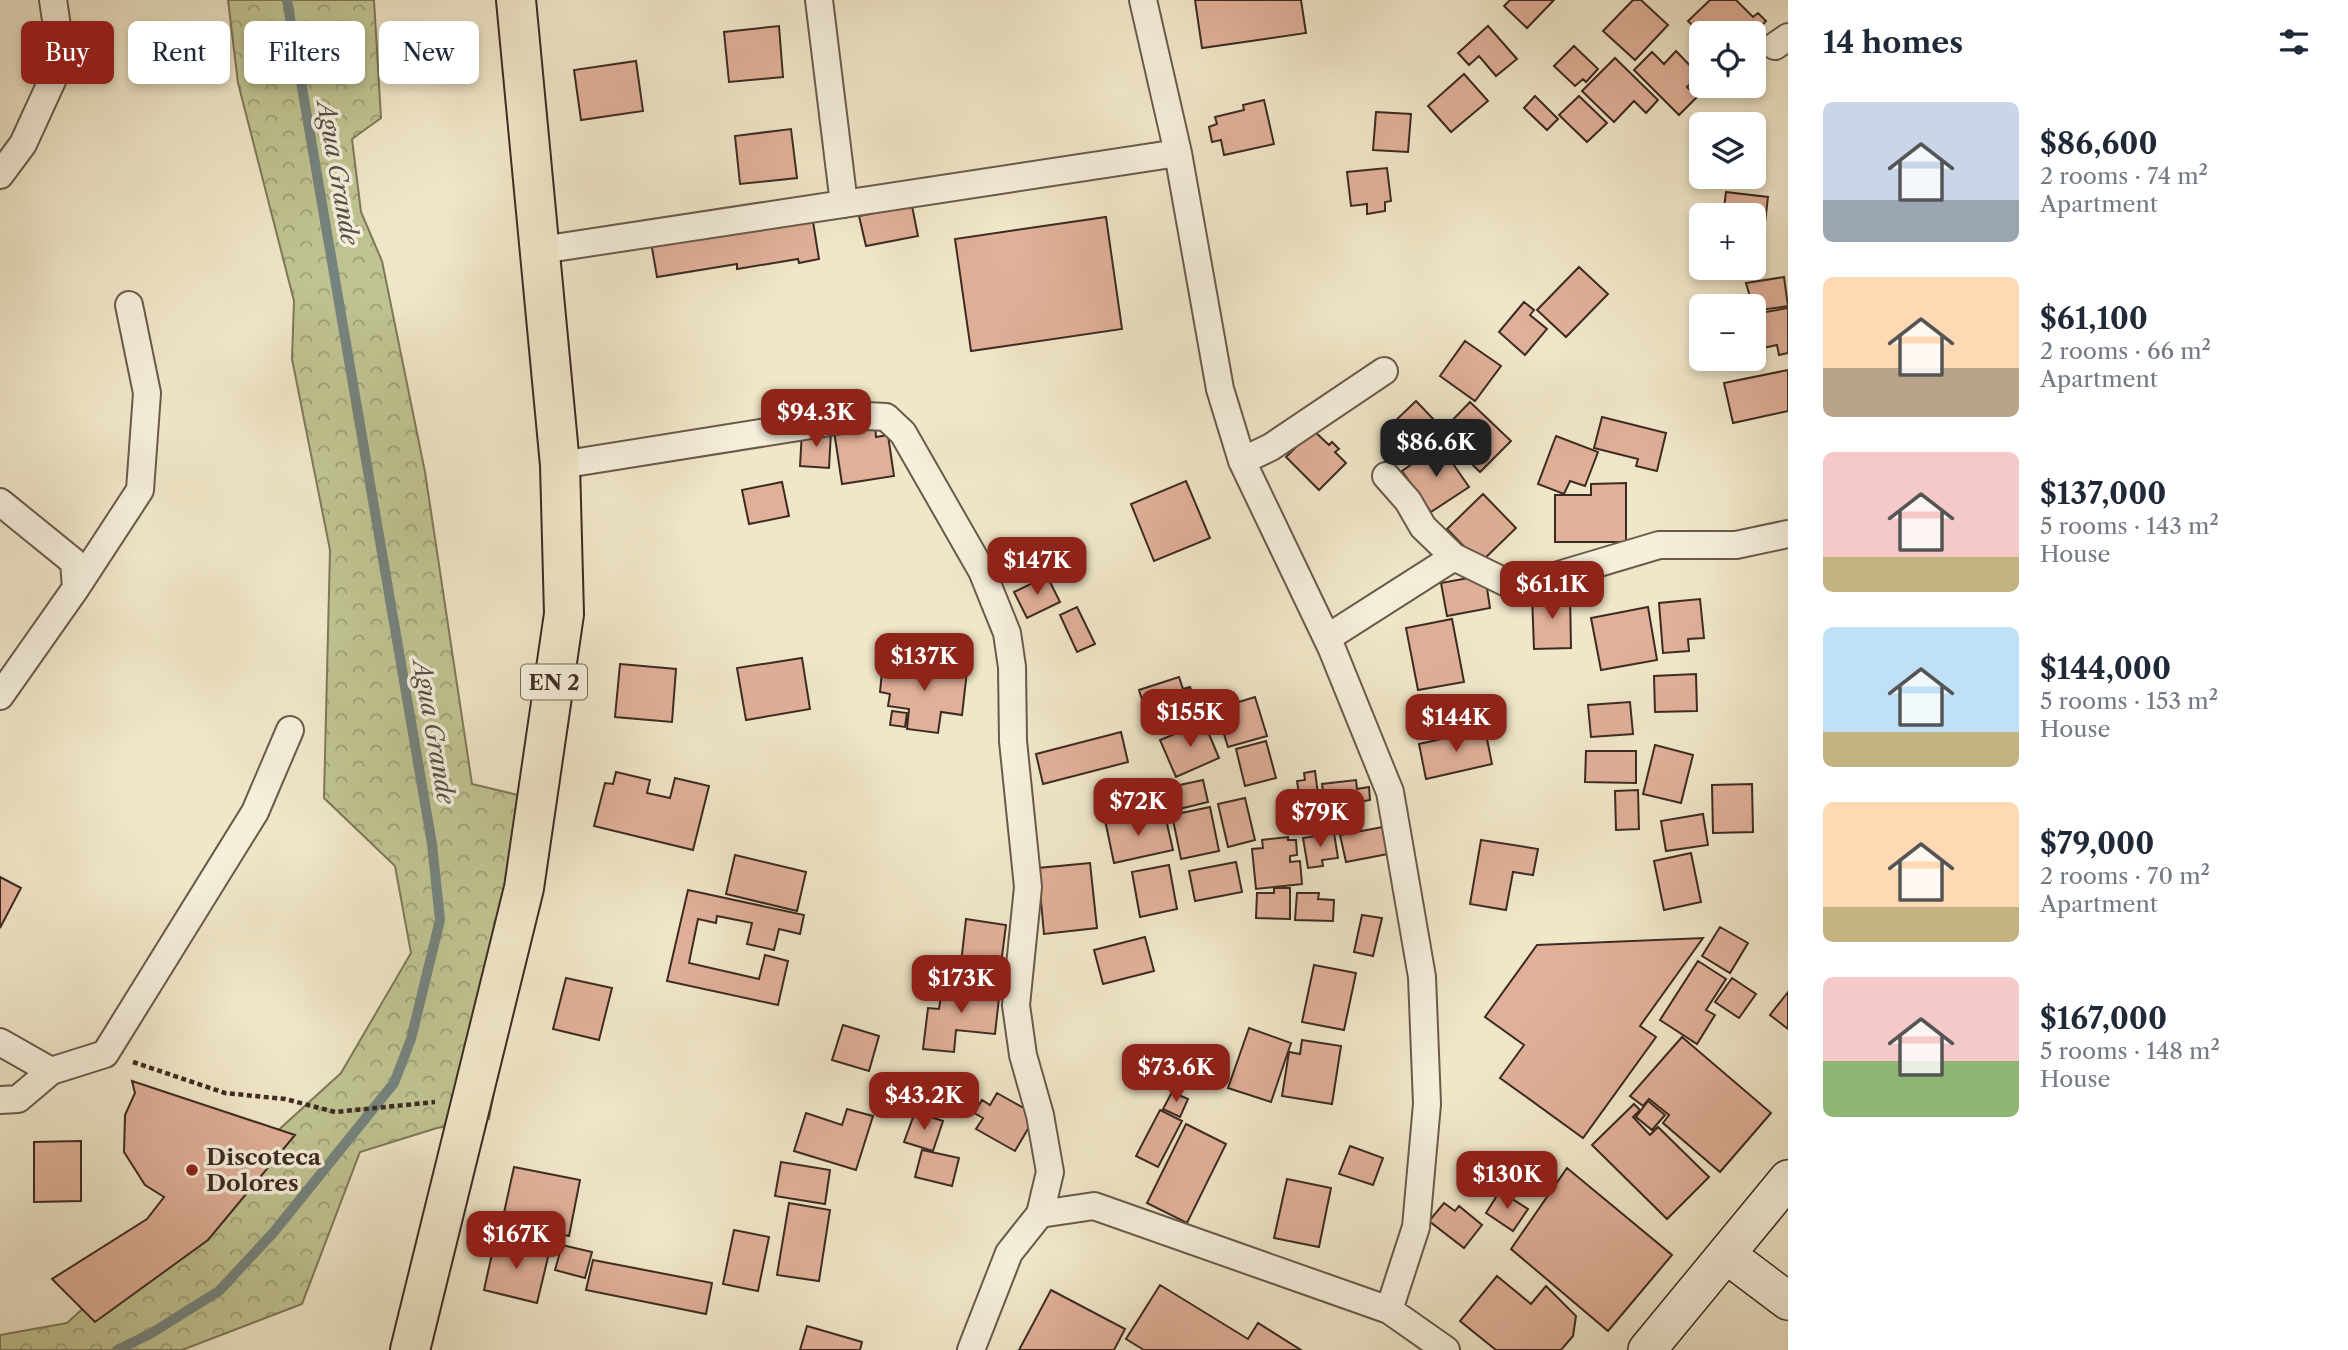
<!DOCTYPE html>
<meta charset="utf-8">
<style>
:root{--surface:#fff;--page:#f2f2f3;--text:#1f2937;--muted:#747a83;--accent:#8f2418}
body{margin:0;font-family:"Libre Caslon Text",serif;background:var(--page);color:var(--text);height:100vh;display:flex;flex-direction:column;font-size:26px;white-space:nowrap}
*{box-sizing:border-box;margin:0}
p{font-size:23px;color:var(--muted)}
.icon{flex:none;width:38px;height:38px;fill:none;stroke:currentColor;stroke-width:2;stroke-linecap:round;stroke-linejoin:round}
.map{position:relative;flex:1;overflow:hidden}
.panel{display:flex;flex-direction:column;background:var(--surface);width:560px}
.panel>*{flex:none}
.top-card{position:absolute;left:21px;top:21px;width:665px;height:63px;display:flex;gap:14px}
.buttons{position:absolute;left:1689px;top:21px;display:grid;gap:14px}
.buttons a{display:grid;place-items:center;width:77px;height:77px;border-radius:10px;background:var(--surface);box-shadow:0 4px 10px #0003;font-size:35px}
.price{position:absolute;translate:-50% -60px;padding:0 16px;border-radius:14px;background:var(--accent);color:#fff;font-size:23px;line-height:46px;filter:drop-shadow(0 2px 4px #0008)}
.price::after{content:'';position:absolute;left:50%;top:42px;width:21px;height:16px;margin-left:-10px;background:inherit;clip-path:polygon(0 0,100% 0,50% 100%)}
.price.current{background:#222;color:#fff}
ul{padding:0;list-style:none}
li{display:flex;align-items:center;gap:21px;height:175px;padding:0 35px}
li span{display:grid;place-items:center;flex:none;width:196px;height:140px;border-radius:10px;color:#555}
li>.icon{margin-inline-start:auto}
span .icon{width:84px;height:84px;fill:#fffc;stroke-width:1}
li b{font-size:30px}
h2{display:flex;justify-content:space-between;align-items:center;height:84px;padding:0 35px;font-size:30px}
.tag{padding:0 24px;border-radius:10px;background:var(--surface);box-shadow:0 4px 10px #0003;font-size:24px;line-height:63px}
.tag.current{background:var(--accent);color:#fff}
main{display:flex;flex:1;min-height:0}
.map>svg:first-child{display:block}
</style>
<main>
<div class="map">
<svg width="1788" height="1350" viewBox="0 0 1788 1350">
<defs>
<pattern id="forest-crowns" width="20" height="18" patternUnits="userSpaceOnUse" patternTransform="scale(1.75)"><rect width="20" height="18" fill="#c0c492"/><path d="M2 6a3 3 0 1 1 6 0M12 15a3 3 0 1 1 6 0" fill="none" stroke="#9d9f77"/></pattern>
</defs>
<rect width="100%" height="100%" fill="#f0e7c9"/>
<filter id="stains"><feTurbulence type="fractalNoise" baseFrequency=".00286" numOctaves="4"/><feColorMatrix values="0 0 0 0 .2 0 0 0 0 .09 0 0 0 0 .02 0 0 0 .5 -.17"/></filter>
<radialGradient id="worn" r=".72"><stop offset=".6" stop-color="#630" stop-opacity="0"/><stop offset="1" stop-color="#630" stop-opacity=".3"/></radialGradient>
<!-- forest -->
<path fill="url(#forest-crowns)" stroke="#7e785a" stroke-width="2" d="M228 0H374L381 118 352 139 361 212 382 261 425 472 472 784 547 802 489 1119 437 1128 360 1152 302 1304 182 1350H0V1335L67 1323 341 1073 411 953 395 866 324 798 330 550 292 359 294 301 238 83Z"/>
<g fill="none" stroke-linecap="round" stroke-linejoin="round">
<!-- stream -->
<path stroke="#75847f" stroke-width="10" d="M117 1350 150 1334 219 1291 273 1233 394 1083 411 1039 440 920 432 844 287 0"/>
</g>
<!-- building -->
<path fill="#e1b099" stroke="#3d2b23" stroke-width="2" d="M1195 0H1301L1306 33 1202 48Z
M1510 0H1554L1527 28 1504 6Z
M1633 0H1641L1668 25 1635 60 1603 31Z
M1710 0H1736L1753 17 1758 13 1766 21 1754 34 1716 33 1708 25 1700 33 1688 21Z
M779 26 783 77 729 82 724 32Z
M1488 26 1517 59 1496 76 1479 56 1469 65 1458 53Z
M1574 46 1598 69 1586 82 1583 79 1575 86 1554 66Z
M1676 51 1699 75 1687 87 1697 97 1679 115 1634 70 1652 52 1664 64Z
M1615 58 1658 100 1646 113 1634 101 1614 122 1582 91Z
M636 61 643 111 581 120 574 70Z
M1464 74 1488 101 1451 132 1428 106Z
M1535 96 1558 119 1547 130 1524 108Z
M1579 96 1607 123 1587 142 1559 115Z
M1264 100 1274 144 1224 155 1221 140 1212 142 1209 127 1217 124 1215 117 1244 110 1243 105Z
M1376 112 1411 114 1408 152 1373 150Z
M791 129 797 178 740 184 735 136Z
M1387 168 1391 201 1385 202V211L1367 214V204L1351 206 1347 172Z
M1726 192 1768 197 1765 223 1754 222V215H1723Z
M912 206 918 236 866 246 859 216Z
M812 215 819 259 799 263 798 259 737 269V264L657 277 651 242Z
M1106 217 1122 329 971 351 955 239Z
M1579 267 1608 294 1566 337 1537 310Z
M1784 277 1788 306 1754 311 1746 283Z
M1524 302 1534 310 1530 315 1547 329 1525 355 1499 332Z
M1788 308V353L1779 355 1777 345 1754 350V314Z
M1465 341 1501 366 1475 401 1440 376Z
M1788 370V411L1733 423 1724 383Z
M1416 401 1438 424 1413 446 1392 424Z
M1470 402 1511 441 1480 472 1440 433Z
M1602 417 1666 433 1657 471 1636 466 1638 459 1594 448Z
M875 425 876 437 888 435 894 476 842 484 834 431Z
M1313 430 1329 445 1332 442 1339 449 1335 452 1346 463 1319 490 1286 457Z
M802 431 831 432 829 468 800 466Z
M1556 436 1598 452 1585 486 1570 481 1564 494 1538 484Z
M1440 445 1469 487 1431 512 1402 471Z
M1186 481 1210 538 1154 561 1131 504Z
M782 482 789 516 749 524 742 490Z
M1626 483V542H1555V495H1591V484Z
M1483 494 1516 528 1480 563 1447 529Z
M1027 543 1043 572 1031 579 1028 574 1014 582 1000 558Z
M1485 575 1490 608 1447 616 1441 583Z
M1047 576 1060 602 1027 618 1014 592Z
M1570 594 1571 648 1534 649 1532 595Z
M1700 599 1704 638 1688 639 1689 651 1663 653 1659 603Z
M1077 607 1095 644 1077 652 1060 615Z
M1648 607 1657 660 1601 670 1591 618Z
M1452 619 1464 682 1418 690 1406 628Z
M802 658 810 709 746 720 737 668Z
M883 662 967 671 962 715 941 712 938 733 907 729 909 709 888 706 890 694 880 692Z
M620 664 676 669 672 722 615 717Z
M1696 674 1697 711 1655 712 1654 676Z
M1179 677 1183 689 1190 687 1195 699 1187 702 1191 715 1151 728 1139 690Z
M1255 697 1267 736 1228 747 1216 709Z
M1630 702 1633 734 1591 737 1588 705Z
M892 711 907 713 905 727 890 725Z
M1204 722 1219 758 1176 777 1160 740Z
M1485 729 1492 764 1426 779 1419 744Z
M1121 732 1128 762 1043 784 1036 754Z
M1266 741 1276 778 1245 786 1236 749Z
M1655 745 1693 755 1681 803 1643 794Z
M1586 751H1636V783L1585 782Z
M1315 771 1321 818 1303 821 1297 781 1305 780 1304 773Z
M616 772 650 780 647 793 670 798 675 778 709 786 693 850 594 826 605 783 613 784Z
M1203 780 1208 802 1175 810 1170 787Z
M1356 780 1357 789 1369 787 1370 800 1359 802 1361 817 1327 823 1322 784Z
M1752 784 1753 832 1713 833 1712 785Z
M1151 789 1155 809 1131 814 1127 795Z
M1638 790 1639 829 1616 830 1615 791Z
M1245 798 1255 840 1228 847 1218 804Z
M1210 807 1219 851 1181 859 1172 815Z
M1703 814 1708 845 1666 851 1661 821Z
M1127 815 1129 823 1165 815 1173 850 1114 863 1105 820Z
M1383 827 1388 854 1346 862 1340 835Z
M1334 833 1338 858 1322 860 1323 866 1308 868 1303 838Z
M1288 837V840H1296L1297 855 1290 856V862L1300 861 1302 884 1256 889 1252 849 1263 848 1262 840Z
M1481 840 1538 849 1533 875 1513 872 1506 910 1470 904Z
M1691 853 1701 902 1664 910 1654 861Z
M735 855 806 872 797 911 726 894Z
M1236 862 1242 892 1195 901 1189 871Z
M1090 863 1097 928 1044 934 1038 868Z
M1169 865 1177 909 1140 917 1132 872Z
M0 877 21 888 0 928Z
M1274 888H1290V919L1256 918 1257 893H1274Z
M688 890 804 915 800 934 779 929 774 950 747 944 752 923 717 916 716 923 698 919 689 963 759 979 765 955 788 961 778 1005 667 981Z
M1297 893H1319L1318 899 1334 900 1333 921 1295 920Z
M1362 915 1382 918 1373 956 1354 952Z
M966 919 1006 925 1001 964 985 962 983 975 960 972Z
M1720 927 1748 943 1730 973 1702 956Z
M1145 937 1154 971 1103 984 1094 950Z
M1703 938 1640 1026 1656 1037 1583 1138 1500 1078 1524 1045 1485 1017 1537 945Z
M1698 961 1726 979 1706 1010 1715 1015 1697 1044 1660 1020Z
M1314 965 1356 973 1344 1030 1302 1022Z
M566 978 612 988 599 1040 553 1029Z
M1732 978 1756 994 1739 1018 1715 1002Z
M943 983 1000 989 995 1034 956 1030 954 1052 923 1049 928 1008 939 1009Z
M1788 992V1029L1770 1015Z
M843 1025 879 1036 869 1071 832 1060Z
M1249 1028 1291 1043 1271 1102 1228 1088Z
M1682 1037 1771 1113 1720 1172 1663 1123 1669 1115 1649 1099 1643 1106 1630 1096Z
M1302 1040 1341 1046 1332 1104 1282 1096 1289 1052 1300 1054Z
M132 1081 295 1135 208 1240 95 1322 52 1279 147 1219 164 1197 145 1185 124 1152 125 1115 135 1093Z
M1172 1092 1188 1099 1180 1117 1163 1109Z
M997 1093 1036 1115 1015 1151 976 1129 983 1118 974 1113 982 1100 990 1105Z
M1648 1101 1665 1115 1652 1130 1636 1117Z
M1634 1104 1640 1110 1633 1117 1650 1135 1658 1127 1709 1177 1667 1219 1592 1145Z
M847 1109 873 1116 856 1170 794 1151 806 1113 842 1125Z
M1160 1110 1182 1121 1158 1167 1136 1156Z
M915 1112 943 1121 933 1151 904 1142Z
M1186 1124 1226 1144 1187 1223 1147 1203Z
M81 1141V1201L34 1202V1142Z
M1350 1146 1383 1158 1373 1185 1339 1174Z
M922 1150 959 1158 952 1186 915 1177Z
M781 1162 830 1170 825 1204 775 1196Z
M514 1167 580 1180 569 1236 502 1222Z
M1567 1168 1672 1255 1608 1331 1511 1249Z
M1287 1179 1331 1188 1319 1247 1274 1238Z
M1500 1191 1528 1209 1513 1231 1486 1213Z
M789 1203 830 1210 819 1281 777 1275Z
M1444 1203 1455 1211 1459 1206 1482 1225 1464 1248 1429 1221Z
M734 1230 769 1237 758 1291 723 1284Z
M495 1240 549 1253 537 1303 484 1290Z
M562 1245 592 1252 585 1278 555 1270Z
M593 1260 712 1283 706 1314 586 1290Z
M1497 1276 1531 1304 1546 1286 1576 1316 1573 1336 1561 1350H1496L1460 1321Z
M1160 1285 1248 1339 1258 1323 1301 1350H1144L1126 1339Z
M1051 1290 1125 1329 1114 1350H1019Z
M807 1326 862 1342 860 1350H800Z"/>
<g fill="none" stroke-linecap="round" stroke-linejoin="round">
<defs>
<path id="street" d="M819 0 844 204
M1143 0 1178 153 1220 389 1242 461 1332 649 1390 792 1422 977 1427 1104 1416 1227 1389 1310
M1775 46 1788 37
M0 175 23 144 62 59 53 0
M541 250 1178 153
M1242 461 1271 447 1384 371
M560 465 867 416 886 417 903 433 982 571 1007 633 1012 667 1013 741 1028 887 1016 1005 1023 1055 1040 1115 1050 1172 1040 1214
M1386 476 1408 501 1423 527 1454 557 1505 582 1555 576 1659 545H1736L1788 534
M0 502 74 562 76 588 0 696
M76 588 140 490 147 393 129 305
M1327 638 1454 557
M0 1042 51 1071 105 1054 255 812 290 730
M0 1100 18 1099 51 1071
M971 1350 1009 1253 1040 1214 1094 1206 1389 1310 1446 1350"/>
<path id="secondary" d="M1727 1255 1788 1301
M1647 1350 1788 1179"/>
<path id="primary" d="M410 1350 524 888 564 614 560 465 516 0"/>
</defs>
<!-- street casing -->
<use href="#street" stroke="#6a5a4c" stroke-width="30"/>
<!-- secondary casing -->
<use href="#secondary" stroke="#3d2b23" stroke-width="40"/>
<!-- primary casing -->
<use href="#primary" stroke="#3d2b23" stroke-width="42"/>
<!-- path -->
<path stroke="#3d2b23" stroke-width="4.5" stroke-dasharray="5 3.5" stroke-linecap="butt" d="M133 1062 225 1093 285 1099 335 1112 435 1102"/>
<!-- street -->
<use href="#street" stroke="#f5efdc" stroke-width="26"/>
<!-- secondary -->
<use href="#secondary" stroke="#f5efdc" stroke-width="37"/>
<!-- primary -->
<use href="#primary" stroke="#f0e7c9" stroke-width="38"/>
</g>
<!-- markers -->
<circle fill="#8f2418" stroke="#f5efdc" stroke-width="2.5" cx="192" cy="1170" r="7"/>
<g text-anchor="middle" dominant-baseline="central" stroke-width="7" stroke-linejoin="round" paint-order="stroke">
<!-- shield labels -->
<rect fill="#f5efdc" stroke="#74665a" stroke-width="2" x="521" y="664.5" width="66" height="35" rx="5"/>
<g font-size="21" font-weight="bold" fill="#3d2b23">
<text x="554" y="682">EN 2</text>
</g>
<!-- poi labels -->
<g font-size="23" font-weight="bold" fill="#3d2b23" stroke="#f5efdc" text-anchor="start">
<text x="206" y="1157">Discoteca<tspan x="206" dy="26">Dolores</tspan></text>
</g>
<!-- water labels -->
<g font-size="24" font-style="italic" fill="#545049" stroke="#f5efdc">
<text transform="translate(338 173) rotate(80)">Agua Grande</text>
<text transform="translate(434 732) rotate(80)">Agua Grande</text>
</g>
</g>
<rect width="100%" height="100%" filter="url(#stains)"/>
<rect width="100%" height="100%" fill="url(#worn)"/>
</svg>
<div class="buttons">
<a><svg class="icon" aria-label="locate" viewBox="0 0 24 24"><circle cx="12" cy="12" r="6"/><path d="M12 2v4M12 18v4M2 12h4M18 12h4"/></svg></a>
<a><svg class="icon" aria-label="layers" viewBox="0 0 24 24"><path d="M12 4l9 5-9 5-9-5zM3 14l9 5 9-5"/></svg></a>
<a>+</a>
<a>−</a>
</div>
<b class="price" style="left:816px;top:449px">$94.3K</b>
<b class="price current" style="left:1436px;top:479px">$86.6K</b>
<b class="price" style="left:1037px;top:597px">$147K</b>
<b class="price" style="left:1552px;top:621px">$61.1K</b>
<b class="price" style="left:924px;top:693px">$137K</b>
<b class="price" style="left:1190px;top:749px">$155K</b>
<b class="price" style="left:1456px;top:754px">$144K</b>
<b class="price" style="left:1138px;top:838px">$72K</b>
<b class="price" style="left:1320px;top:849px">$79K</b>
<b class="price" style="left:961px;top:1015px">$173K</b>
<b class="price" style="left:1176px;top:1104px">$73.6K</b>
<b class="price" style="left:924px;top:1132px">$43.2K</b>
<b class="price" style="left:1507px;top:1211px">$130K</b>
<b class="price" style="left:516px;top:1271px">$167K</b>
<div class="top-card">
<a class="tag current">Buy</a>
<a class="tag">Rent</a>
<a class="tag">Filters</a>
<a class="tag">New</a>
</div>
</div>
<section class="panel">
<h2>14 homes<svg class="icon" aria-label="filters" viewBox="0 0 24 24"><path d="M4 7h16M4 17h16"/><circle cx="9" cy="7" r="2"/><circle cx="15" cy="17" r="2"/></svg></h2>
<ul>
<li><span style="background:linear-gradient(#c9d6e8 70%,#9aa5b1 0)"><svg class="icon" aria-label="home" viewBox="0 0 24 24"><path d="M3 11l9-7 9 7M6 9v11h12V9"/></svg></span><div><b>$86,600</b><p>2 rooms · 74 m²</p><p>Apartment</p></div></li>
<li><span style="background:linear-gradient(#ffd9b3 65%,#b9a48a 0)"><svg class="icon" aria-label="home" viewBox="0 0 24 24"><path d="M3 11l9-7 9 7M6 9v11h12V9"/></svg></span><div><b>$61,100</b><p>2 rooms · 66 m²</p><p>Apartment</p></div></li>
<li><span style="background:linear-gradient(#f6c9c9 75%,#c2b280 0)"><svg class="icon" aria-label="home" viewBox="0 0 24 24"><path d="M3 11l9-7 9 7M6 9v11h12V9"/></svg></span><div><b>$137,000</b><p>5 rooms · 143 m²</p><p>House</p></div></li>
<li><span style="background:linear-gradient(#bfe0f5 75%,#c2b280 0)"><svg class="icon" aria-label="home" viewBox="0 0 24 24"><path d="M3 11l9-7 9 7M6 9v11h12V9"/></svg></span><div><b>$144,000</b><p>5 rooms · 153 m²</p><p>House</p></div></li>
<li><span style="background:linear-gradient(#ffd9b3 75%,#c2b280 0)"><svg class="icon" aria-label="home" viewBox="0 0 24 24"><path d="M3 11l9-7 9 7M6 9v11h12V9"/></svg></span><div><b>$79,000</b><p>2 rooms · 70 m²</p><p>Apartment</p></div></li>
<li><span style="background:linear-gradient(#f6c9c9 60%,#8fb573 0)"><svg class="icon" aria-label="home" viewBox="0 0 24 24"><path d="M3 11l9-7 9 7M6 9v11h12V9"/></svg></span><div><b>$167,000</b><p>5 rooms · 148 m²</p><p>House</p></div></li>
</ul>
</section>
</main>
